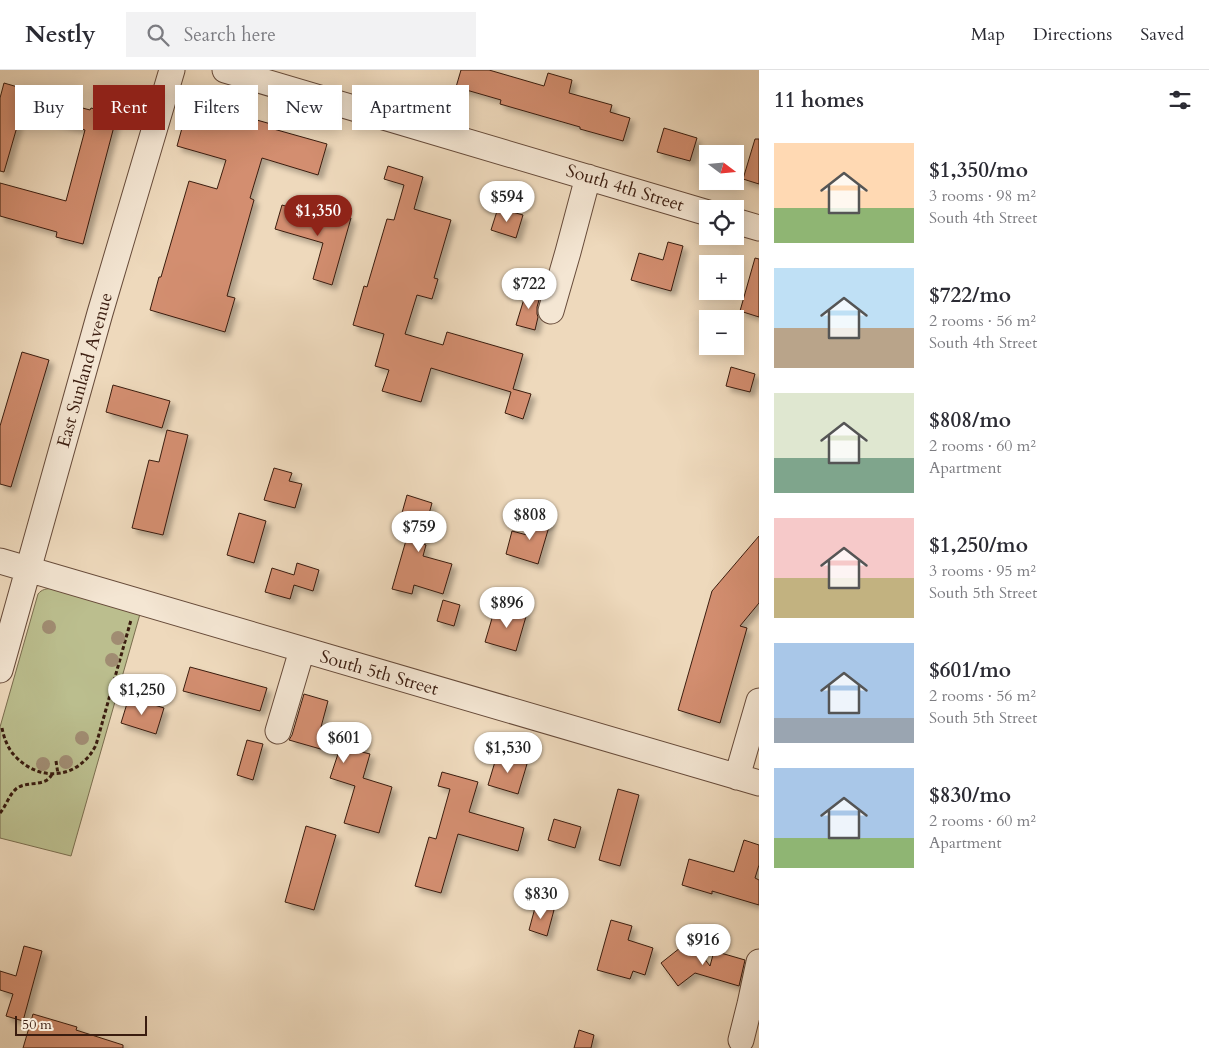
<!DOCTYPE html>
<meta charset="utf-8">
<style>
:root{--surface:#fff;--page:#f2f2f3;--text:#2b2b33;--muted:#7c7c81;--line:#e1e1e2;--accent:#8f2418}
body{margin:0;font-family:Cardo,serif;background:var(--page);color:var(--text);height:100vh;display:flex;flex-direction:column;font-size:19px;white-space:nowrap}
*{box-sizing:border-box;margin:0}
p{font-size:16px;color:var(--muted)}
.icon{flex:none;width:28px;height:28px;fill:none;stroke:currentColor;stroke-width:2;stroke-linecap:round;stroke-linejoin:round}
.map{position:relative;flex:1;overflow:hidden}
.sheet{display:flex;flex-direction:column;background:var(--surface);width:450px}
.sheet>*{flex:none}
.top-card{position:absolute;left:15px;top:15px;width:475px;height:45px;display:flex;gap:10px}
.needle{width:32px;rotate:106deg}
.fabs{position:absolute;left:699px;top:75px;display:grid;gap:10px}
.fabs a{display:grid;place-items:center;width:45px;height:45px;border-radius:0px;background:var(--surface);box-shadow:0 2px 12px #0003;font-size:25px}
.scale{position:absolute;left:15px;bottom:12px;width:132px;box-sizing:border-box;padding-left:5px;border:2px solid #3a1c0f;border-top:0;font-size:14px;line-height:18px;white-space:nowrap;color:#3a1c0f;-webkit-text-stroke:4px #f4e6d3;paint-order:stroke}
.price{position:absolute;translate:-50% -42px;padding:0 11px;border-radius:18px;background:#fff;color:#222;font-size:16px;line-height:32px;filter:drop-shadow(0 1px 2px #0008)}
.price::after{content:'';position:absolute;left:50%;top:30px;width:15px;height:11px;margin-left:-8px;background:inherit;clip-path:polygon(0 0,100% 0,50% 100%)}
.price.active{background:var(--accent);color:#fff}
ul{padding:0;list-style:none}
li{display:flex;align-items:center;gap:15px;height:125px;padding:0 15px}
li span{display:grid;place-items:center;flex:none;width:140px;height:100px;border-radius:0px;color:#555}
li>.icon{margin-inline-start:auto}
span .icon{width:60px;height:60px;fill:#fffc;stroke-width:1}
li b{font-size:21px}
h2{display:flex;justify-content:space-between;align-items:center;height:60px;padding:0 15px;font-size:21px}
.pill{padding:0 18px;border-radius:0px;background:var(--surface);box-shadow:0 2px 12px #0003;font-size:18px;line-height:45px}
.pill.active{background:var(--accent);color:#fff}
header{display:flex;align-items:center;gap:30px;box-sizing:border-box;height:70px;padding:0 25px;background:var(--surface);border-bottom:1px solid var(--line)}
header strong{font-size:24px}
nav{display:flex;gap:28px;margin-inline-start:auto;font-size:18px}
.search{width:350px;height:45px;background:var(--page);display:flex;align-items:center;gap:12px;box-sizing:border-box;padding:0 18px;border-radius:0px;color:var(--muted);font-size:19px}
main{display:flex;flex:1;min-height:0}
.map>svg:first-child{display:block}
</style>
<header>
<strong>Nestly</strong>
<div class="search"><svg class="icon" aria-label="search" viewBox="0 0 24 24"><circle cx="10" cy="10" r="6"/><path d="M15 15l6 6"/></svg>Search here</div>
<nav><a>Map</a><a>Directions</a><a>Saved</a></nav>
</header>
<main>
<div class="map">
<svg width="759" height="978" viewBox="0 0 759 978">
<defs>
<filter id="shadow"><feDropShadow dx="4.5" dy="4.5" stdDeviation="2.5" flood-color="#0004"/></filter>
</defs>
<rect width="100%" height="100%" fill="#eed9bc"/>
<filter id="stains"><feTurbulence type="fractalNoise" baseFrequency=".004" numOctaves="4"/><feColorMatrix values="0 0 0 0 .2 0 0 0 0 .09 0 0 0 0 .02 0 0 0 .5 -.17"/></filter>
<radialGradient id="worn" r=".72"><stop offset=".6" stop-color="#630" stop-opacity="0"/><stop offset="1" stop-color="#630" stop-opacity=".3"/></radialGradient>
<!-- green -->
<path fill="#bbbe8e" stroke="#7a6d4e" d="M53 518 140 544 71 786 0 768V657L38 524C42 519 46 519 53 518Z"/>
<!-- building -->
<path fill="#d38e6f" stroke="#3a1c0f" filter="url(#shadow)" d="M461 0H489L544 16 548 3 572 10 569 23 612 35 610 42 630 48 623 71 580 59V57L500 34 501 30 456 17Z
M4 13 28 20 27 23 90 40 91 38 117 45 83 174 56 167 57 162 0 146V113L66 131 85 60 21 43 4 102 0 101V28Z
M189 33 238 47 239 45 271 54 270 58 327 74 318 105 262 88 250 128 254 130 227 226 235 228 225 262 150 240 159 207H161L189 111 217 119 226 90 177 76Z
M664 58 697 68 690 91 657 82Z
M755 69H759V114L743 109Z
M388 96 423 107 414 139 451 150 434 208 438 209 432 229 417 225 405 264 443 275 447 262 523 284 513 319 531 324 523 349 505 343 511 322 431 298 421 332 382 321 389 300 375 296 384 264 353 255 364 216 367 217 387 149 394 150 404 115 384 109Z
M282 135 330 149 332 143 351 148 332 215 313 209 323 173 275 159Z
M498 138 523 145 516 168 491 160Z
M668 172 683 176 671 221 631 210 639 183 663 190Z
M755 188 759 189V247L740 241Z
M527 219 541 223 537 237V244L538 247 535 260 516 255Z
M22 282 49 290 11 417 0 414V356Z
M731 297 755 304 750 322 726 316Z
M113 315 170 331 162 358 106 342Z
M167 360 188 365 163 465 132 458 149 390 159 392Z
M274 398 292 403 289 411 302 414 295 438 264 430Z
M407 425 432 433 421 473 426 475 423 486 452 494 443 524 414 515 412 524 392 519 409 460 398 457Z
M239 443 266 451 254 493 227 485Z
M533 445 551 450 538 494 506 484 512 461 527 465Z
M759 466V533L740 556 747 558 720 653 678 640 712 521Z
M297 493 319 500 313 521 294 515 290 529 265 522 272 498 294 505Z
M443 530 460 535 454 556 437 551Z
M502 536 527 543 516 581 485 572 493 545 499 546Z
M190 597 267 618 260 641 183 621Z
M304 624 328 631 321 657 365 670 362 682 370 684 363 708 392 717 379 763 344 753 355 716 330 708 338 684 289 670 292 665Z
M129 627 164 638 156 664 121 653Z
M247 670 263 674 253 710 237 705Z
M497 685 527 694 518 724 488 715Z
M442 702 478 712 469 742 524 758 518 781 458 764 441 823 415 816 429 767 436 769 450 719 438 716Z
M618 719 639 725 620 796 599 790Z
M554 749 581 757 575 778 548 770Z
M306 756 336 765 314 840 285 832Z
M744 770 759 775V795L755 808 759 810V835L712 821V824L682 815 689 789 734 802Z
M536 834 554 840 547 866 529 860Z
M611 850 632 856 628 870 653 878 645 905 633 901 630 909 597 900Z
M690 870 710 896 714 881 745 890 739 916 695 903 678 916 661 893Z
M24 876 42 881 23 951 6 946 13 924 0 920V901L16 906Z
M33 944 77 957 76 960 123 975V978H23Z
M579 960 594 965 591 978H574Z"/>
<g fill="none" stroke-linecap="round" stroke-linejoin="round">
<defs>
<path id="minor" d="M225 0 708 143
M735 151 759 158
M551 241 568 182 588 107
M0 491 759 713
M0 600 100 243 172 0
M278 661 302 580
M737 707 759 631
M741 970 750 934 759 892"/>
</defs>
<!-- minor casing -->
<use href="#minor" stroke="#674b3a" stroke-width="27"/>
<!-- path -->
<path stroke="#3a1c0f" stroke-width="3" stroke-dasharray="4 2.5" stroke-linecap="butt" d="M2 658C4 668 8 679 15 686 40 713 79 709 96 675L131 550
M56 691 58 704
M0 743C6 736 9 725 16 719 27 710 46 718 52 704"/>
<!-- minor -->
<use href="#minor" stroke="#f4e6d3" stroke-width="25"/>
</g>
<!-- trees -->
<g fill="#a08c72">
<circle cx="49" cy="557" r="7"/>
<circle cx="118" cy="568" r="7"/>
<circle cx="112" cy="590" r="7"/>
<circle cx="82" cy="668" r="7"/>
<circle cx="66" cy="692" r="7"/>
<circle cx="43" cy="694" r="7"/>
</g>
<g text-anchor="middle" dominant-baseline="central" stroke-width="4.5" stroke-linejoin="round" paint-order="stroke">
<!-- street labels -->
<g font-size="18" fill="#3a1c0f" stroke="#f4e6d3">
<text transform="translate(625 118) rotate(17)">South 4th Street</text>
<text transform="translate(85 300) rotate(-74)">East Sunland Avenue</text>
<text transform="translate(379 603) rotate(16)">South 5th Street</text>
</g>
</g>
<rect width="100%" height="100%" filter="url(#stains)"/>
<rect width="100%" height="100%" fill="url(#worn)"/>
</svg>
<div class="fabs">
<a><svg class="needle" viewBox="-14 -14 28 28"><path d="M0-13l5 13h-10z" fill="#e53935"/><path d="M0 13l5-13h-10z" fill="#7c7c81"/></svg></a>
<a><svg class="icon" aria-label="locate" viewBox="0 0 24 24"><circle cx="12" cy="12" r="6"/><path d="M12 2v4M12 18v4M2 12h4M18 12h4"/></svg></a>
<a>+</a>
<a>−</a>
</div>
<div class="scale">50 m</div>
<b class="price" style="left:507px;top:153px">$594</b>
<b class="price active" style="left:318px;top:167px">$1,350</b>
<b class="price" style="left:529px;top:240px">$722</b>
<b class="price" style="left:530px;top:471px">$808</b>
<b class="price" style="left:419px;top:483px">$759</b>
<b class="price" style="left:507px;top:559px">$896</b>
<b class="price" style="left:142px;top:646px">$1,250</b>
<b class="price" style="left:344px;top:694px">$601</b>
<b class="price" style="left:508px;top:704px">$1,530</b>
<b class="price" style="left:541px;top:850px">$830</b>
<b class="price" style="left:703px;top:896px">$916</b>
<div class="top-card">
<a class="pill">Buy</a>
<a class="pill active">Rent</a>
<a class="pill">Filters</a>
<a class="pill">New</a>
<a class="pill">Apartment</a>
</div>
</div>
<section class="sheet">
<h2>11 homes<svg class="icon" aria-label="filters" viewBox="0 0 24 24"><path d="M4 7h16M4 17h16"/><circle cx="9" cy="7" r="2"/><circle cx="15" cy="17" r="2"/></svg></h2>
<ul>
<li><span style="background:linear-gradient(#ffd9b3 65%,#8fb573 0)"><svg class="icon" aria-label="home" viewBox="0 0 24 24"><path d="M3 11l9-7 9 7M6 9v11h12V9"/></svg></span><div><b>$1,350/mo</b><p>3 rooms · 98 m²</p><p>South 4th Street</p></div></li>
<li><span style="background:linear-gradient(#bfe0f5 60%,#b9a48a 0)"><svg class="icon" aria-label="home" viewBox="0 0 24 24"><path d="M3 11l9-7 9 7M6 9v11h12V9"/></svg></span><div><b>$722/mo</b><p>2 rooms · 56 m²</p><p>South 4th Street</p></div></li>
<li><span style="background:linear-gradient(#dfe7d0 65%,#7fa58c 0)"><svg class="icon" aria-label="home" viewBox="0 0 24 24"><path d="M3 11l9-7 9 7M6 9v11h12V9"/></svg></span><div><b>$808/mo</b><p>2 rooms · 60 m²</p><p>Apartment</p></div></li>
<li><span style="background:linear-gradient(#f6c9c9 60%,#c2b280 0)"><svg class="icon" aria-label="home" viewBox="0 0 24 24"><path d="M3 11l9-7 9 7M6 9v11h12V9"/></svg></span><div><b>$1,250/mo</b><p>3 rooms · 95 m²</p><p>South 5th Street</p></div></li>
<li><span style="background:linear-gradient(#a9c7e8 75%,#9aa5b1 0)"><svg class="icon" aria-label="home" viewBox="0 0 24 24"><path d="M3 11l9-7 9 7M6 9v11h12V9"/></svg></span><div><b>$601/mo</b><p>2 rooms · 56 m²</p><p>South 5th Street</p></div></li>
<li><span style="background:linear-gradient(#a9c7e8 70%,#8fb573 0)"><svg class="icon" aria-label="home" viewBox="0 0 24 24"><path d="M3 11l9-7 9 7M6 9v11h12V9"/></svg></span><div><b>$830/mo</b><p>2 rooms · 60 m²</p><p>Apartment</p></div></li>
</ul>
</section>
</main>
